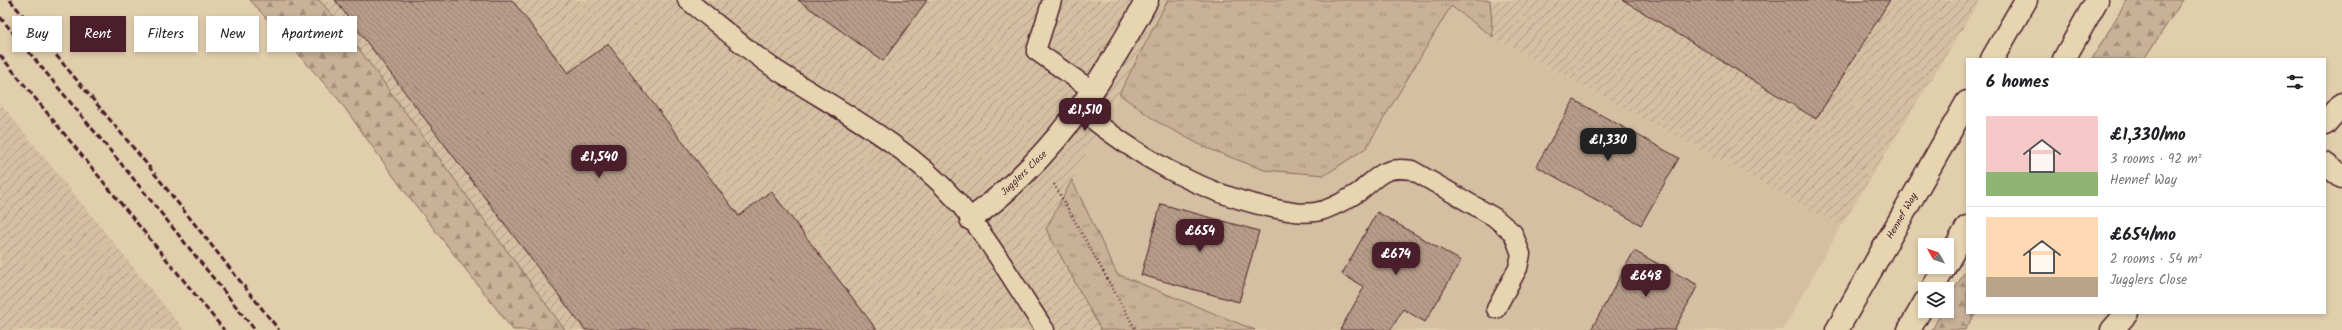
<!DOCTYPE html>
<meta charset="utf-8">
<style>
:root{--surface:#fff;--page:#f6f6f6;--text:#202124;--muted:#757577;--line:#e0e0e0;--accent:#4a1f2b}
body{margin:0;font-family:Kalam,sans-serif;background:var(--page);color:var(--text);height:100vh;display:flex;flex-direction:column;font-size:15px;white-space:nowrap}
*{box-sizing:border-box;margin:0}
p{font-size:13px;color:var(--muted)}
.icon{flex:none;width:22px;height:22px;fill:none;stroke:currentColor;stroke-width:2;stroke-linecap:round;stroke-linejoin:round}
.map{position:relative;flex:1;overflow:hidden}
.panel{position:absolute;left:1966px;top:58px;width:360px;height:256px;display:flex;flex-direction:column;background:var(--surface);border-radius:0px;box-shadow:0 2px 6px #0003}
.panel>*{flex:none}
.hud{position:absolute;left:12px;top:16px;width:380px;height:36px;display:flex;gap:8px}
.needle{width:26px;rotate:310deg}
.controls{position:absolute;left:1918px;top:238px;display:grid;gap:8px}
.controls a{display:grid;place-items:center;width:36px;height:36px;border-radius:0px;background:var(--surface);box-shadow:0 2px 6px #0003;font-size:20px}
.price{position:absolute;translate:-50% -34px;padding:0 9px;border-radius:8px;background:var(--accent);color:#fff;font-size:13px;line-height:26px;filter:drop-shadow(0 1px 2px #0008)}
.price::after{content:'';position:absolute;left:50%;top:24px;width:12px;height:9px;margin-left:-6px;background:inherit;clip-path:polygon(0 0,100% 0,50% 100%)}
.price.current{background:#222;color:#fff}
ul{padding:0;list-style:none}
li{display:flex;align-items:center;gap:12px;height:100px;padding:0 20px}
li+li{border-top:1px solid var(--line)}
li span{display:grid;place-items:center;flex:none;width:112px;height:80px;border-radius:0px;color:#555}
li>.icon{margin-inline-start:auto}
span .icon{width:48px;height:48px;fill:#fffc;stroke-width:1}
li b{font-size:17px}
h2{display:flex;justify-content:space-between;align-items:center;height:48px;padding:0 20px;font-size:17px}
.chip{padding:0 14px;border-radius:0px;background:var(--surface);box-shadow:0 2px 6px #0003;font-size:14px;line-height:36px}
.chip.current{background:var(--accent);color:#fff}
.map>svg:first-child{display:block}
</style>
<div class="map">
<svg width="2342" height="330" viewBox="0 0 2342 330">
<defs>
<pattern id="industrial-furrows" width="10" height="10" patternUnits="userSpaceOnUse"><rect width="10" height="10" fill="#d4bfa2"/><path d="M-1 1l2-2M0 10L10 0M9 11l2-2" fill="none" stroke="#ae9b84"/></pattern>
<pattern id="grass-tufts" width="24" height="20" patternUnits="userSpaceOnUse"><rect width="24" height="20" fill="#c8b197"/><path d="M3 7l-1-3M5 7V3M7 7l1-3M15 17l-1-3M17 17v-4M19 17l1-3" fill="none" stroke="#a48f7b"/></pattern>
<pattern id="forest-firs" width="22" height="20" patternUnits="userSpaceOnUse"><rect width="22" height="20" fill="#c8b197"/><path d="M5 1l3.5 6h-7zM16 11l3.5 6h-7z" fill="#a48f7b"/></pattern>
<pattern id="building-back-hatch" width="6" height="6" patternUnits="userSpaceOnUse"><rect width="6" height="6" fill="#b79d89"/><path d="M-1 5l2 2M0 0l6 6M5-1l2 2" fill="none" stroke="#977f70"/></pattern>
</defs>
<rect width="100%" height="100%" fill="#e1cead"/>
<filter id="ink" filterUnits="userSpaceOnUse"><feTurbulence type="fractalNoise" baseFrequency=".025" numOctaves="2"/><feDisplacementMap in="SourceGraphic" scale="8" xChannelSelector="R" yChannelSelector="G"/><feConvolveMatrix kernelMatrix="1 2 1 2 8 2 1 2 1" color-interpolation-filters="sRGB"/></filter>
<g filter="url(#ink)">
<!-- built -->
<path fill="#d4bfa2" d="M1451 6 1493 37 1841 226 1783 330H1255L1117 274 1072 180 1119 94 1156 121 1204 147 1264 170 1366 148Z"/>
<!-- industrial -->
<path fill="url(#industrial-furrows)" d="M267 0H1168L1046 229 1101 330H528Z
M1490 0H1980L1841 226 1493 37Z
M0 103 184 330H0Z"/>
<!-- grass -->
<path fill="url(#grass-tufts)" stroke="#896861" d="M1168 0H1490L1493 37 1451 6 1366 148 1325 175 1264 170 1204 147 1156 121 1119 94Z
M1072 180 1117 274 1255 330H1101L1046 229Z"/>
<!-- forest -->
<path fill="url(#forest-firs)" stroke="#896861" d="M250 0H319L343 27 565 330H513L399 184 339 100Z
M2127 0H2183L2144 59H2092Z
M1967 268V313H1976L1965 330H1932L1942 311H1947V302Z"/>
<!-- building -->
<path fill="url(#building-back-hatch)" stroke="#4a1f2b" d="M335 0H512L568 73 608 44 739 216 771 191 877 330H585Z
M798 0H927L883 61Z
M1623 0H1890L1816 119Z
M1574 100 1679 158 1641 225 1536 166Z
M1161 204 1259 231 1239 302 1141 275Z
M1377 212 1461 261 1425 322 1403 309 1391 330H1340L1364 287 1342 274Z
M1634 251 1698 285 1674 330H1591Z"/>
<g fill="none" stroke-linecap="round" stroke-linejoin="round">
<defs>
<path id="service" d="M687 0C716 22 744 48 775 69 836 109 905 143 954 198 987 235 1017 288 1045 330
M1052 0 1036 51 1093 91
M1080 110C1136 155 1196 191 1267 207 1285 211 1305 216 1324 210 1335 206 1348 199 1359 192 1368 185 1376 176 1385 172 1394 168 1403 169 1412 170L1494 217 1513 233 1521 254 1518 268 1496 309"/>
<path id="minor" d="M2325 124 2342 104
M2325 164 2342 177
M971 219C1050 161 1101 85 1147 0
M2112 330 2127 313"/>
<path id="trunk" d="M1992 59 2026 0
M2064 59 2097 0
M1947 263 1967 227
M1932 289 1945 267
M1837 330 1967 102
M1909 330 1925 302"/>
</defs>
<!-- service casing -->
<use href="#service" stroke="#4a1f2b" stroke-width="21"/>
<!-- minor casing -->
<use href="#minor" stroke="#4a1f2b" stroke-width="25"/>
<!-- trunk casing -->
<use href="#trunk" stroke="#4a1f2b" stroke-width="25"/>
<!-- path -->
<path stroke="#4a1f2b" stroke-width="2.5" stroke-dasharray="1 3" stroke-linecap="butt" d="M1054 184 1136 330"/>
<!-- service -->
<use href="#service" stroke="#e7d5b2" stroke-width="18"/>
<!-- minor -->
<use href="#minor" stroke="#e7d5b2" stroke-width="22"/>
<!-- trunk -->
<use href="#trunk" stroke="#e7d5b2" stroke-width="22"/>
<!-- rail -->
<path stroke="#4a1f2b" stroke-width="3" stroke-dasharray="6 3" stroke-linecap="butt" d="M10 0 146 163 279 330
M0 17 132 177 255 330
M0 55 224 330"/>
</g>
</g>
<g text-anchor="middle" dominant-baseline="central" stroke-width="3" stroke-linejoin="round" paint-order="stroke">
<!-- street labels -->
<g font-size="10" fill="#4a1f2b" stroke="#e7d5b2">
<text transform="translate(1024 173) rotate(-44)">Jugglers Close</text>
<text transform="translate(1902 216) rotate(-60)">Hennef Way</text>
</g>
</g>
</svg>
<div class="controls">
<a><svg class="needle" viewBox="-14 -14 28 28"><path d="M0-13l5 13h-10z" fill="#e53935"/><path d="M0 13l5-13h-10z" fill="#757577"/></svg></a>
<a><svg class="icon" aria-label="layers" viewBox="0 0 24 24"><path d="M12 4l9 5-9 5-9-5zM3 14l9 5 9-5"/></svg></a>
</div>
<b class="price" style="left:1085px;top:132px">£1,510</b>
<b class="price current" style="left:1608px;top:162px">£1,330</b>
<b class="price" style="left:599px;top:179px">£1,540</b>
<b class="price" style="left:1200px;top:253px">£654</b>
<b class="price" style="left:1396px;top:276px">£674</b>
<b class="price" style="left:1646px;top:298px">£648</b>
<div class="hud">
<a class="chip">Buy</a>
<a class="chip current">Rent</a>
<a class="chip">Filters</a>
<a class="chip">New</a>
<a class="chip">Apartment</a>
</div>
<section class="panel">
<h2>6 homes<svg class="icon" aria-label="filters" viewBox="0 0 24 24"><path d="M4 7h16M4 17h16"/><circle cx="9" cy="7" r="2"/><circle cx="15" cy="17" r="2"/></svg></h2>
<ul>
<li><span style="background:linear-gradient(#f6c9c9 70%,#8fb573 0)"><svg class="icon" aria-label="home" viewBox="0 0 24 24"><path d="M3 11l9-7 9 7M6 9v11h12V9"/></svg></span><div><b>£1,330/mo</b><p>3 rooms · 92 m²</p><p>Hennef Way</p></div></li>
<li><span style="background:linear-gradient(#ffd9b3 75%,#b9a48a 0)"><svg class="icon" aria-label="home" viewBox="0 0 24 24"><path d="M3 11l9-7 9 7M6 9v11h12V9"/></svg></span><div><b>£654/mo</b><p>2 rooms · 54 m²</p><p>Jugglers Close</p></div></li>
</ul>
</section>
</div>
